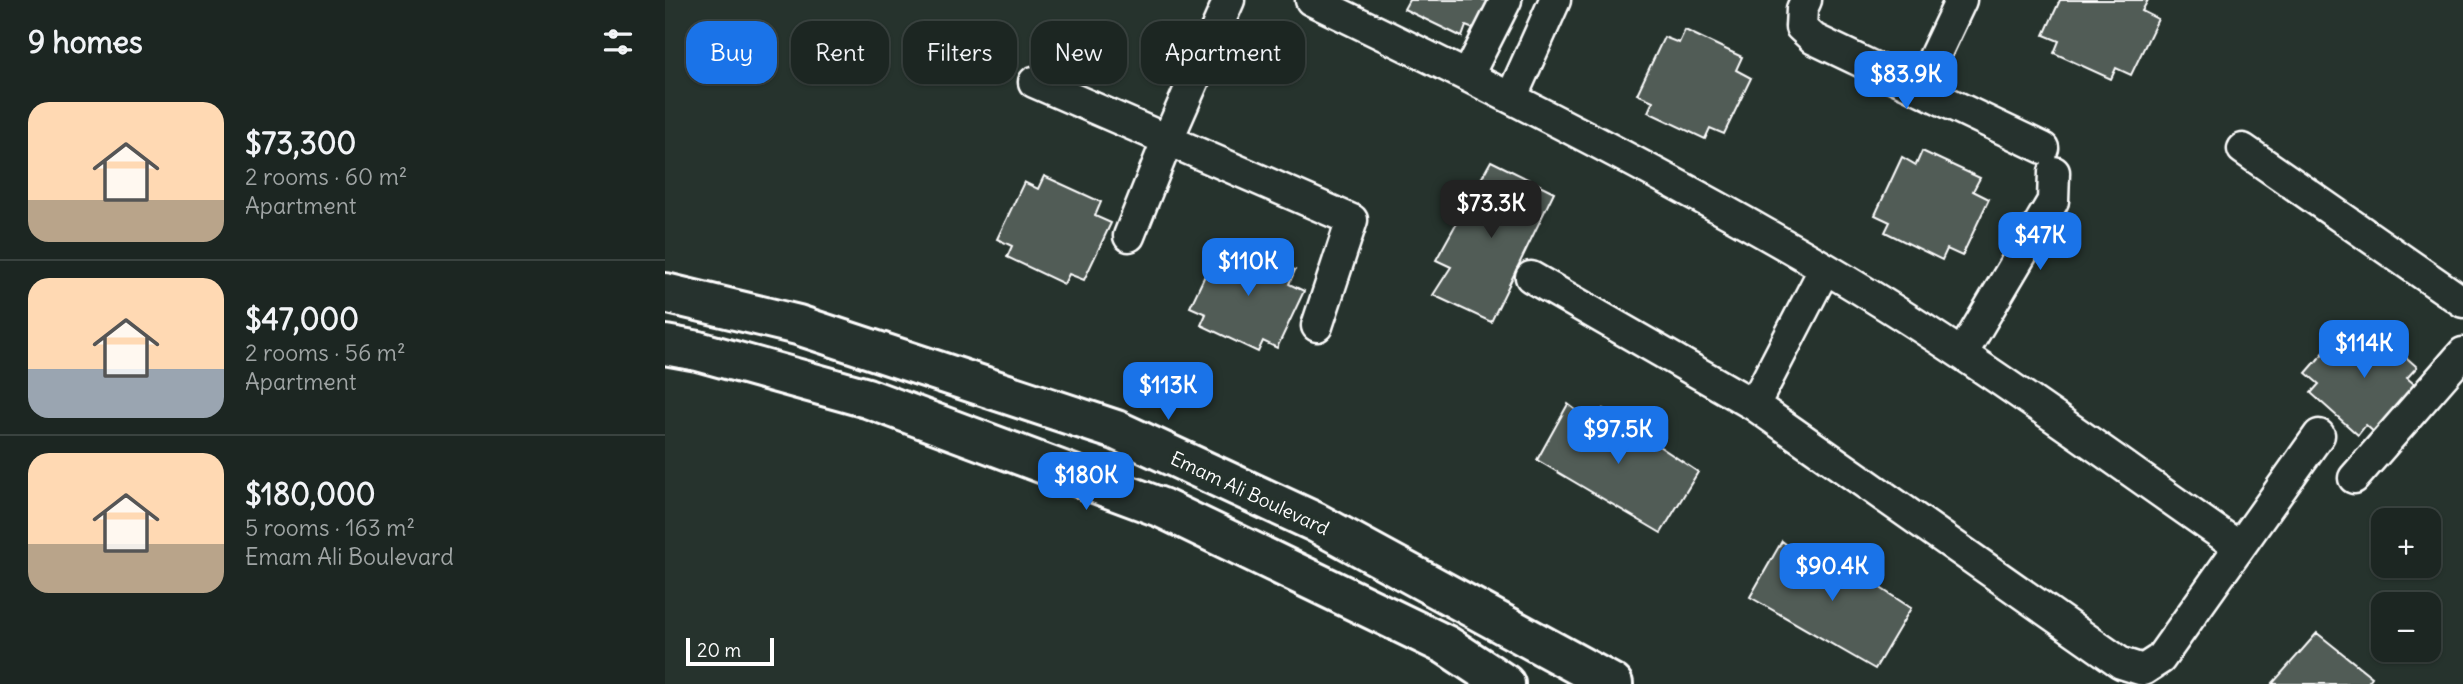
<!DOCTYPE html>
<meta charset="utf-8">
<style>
:root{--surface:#1c2622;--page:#29322f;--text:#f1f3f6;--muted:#a0a5a5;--line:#3a4340;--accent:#1a73e8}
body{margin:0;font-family:Delius,sans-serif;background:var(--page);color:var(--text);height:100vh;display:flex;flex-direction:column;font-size:26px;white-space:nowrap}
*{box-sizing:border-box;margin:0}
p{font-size:23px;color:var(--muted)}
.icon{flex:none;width:38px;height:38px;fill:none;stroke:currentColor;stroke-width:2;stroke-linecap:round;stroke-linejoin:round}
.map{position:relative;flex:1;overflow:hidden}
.drawer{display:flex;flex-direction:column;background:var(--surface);width:665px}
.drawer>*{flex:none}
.banner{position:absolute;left:21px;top:21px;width:665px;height:63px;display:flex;gap:14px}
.buttons{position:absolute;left:1706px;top:508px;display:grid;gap:14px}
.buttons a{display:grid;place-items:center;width:70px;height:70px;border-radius:14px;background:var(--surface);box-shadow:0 2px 5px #0004,0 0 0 2px var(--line);font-size:35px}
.scale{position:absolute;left:21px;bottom:18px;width:88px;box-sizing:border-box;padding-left:7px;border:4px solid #fff;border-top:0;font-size:19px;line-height:24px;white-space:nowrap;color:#fff;-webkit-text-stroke:5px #26332d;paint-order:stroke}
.price{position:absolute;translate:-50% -60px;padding:0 16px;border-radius:14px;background:var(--accent);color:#fff;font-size:23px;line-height:46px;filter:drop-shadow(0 2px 4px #0008)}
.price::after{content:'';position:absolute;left:50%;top:42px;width:21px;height:16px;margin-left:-10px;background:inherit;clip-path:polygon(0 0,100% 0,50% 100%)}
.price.active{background:#222;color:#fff}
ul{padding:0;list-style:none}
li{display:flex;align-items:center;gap:21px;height:175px;padding:0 28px}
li+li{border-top:2px solid var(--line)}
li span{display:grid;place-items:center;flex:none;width:196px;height:140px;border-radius:21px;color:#555}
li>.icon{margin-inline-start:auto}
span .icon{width:84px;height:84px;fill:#fffc;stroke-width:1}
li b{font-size:30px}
h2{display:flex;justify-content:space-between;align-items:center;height:84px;padding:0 28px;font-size:30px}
.chip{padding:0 24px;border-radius:21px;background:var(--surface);box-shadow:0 2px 5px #0004,0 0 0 2px var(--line);font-size:24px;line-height:63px}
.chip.active{background:var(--accent);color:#fff}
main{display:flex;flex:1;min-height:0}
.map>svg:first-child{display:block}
</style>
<main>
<section class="drawer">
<h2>9 homes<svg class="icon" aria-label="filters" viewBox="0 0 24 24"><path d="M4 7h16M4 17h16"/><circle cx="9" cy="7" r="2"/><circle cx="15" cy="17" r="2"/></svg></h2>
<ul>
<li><span style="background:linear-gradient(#ffd9b3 70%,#b9a48a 0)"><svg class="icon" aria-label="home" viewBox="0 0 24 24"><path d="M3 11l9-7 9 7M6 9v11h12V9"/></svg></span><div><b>$73,300</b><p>2 rooms · 60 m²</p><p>Apartment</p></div></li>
<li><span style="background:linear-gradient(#ffd9b3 65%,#9aa5b1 0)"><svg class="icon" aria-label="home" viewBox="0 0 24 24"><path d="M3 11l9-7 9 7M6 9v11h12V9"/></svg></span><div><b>$47,000</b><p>2 rooms · 56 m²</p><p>Apartment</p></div></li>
<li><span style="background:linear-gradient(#ffd9b3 65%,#b9a48a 0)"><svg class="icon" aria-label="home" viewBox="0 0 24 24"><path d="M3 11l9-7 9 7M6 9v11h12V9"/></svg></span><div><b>$180,000</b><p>5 rooms · 163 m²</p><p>Emam Ali Boulevard</p></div></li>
</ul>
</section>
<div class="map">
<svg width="1798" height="684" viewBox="0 0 1798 684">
<rect width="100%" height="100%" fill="#26332d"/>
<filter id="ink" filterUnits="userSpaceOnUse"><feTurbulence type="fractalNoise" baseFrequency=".0143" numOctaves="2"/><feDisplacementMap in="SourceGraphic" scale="14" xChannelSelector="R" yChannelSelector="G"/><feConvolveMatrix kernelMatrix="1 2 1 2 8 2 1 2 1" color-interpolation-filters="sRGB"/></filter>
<g filter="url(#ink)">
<!-- building -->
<path fill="#515c57" stroke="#fff" stroke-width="2" d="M744 0H831L816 32 801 26 797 37 739 9Z
M1395 0H1483L1477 11 1493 19 1466 75 1451 68 1446 79 1389 53 1394 41 1379 35Z
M1020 30 1077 57 1071 70 1086 78 1059 134 1045 128 1040 139 983 112 988 101 972 94 999 37 1014 43Z
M1257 151 1315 178 1308 191 1324 199 1297 256 1282 249 1277 260 1220 232 1225 222 1210 215 1237 157 1251 165Z
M826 161 889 192 826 322 768 295 786 267 771 260Z
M379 176 436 202 430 216 446 223 419 280 404 274 399 284 342 257 347 246 332 239 359 182 373 189Z
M573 244 630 270 624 284 639 291 612 348 598 341 593 352 536 325 541 314 525 307 552 250 567 257Z
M1683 325 1695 336 1705 325 1752 367 1742 378 1755 389 1713 436 1701 425 1693 435 1646 393 1654 384 1641 373Z
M903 404 930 425 938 409 1033 472 996 533 872 460Z
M1117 541 1143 561 1151 546 1246 608 1210 669 1085 597Z
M1652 633 1707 677 1702 684H1607Z"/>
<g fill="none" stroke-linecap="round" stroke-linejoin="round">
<defs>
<path id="minor" d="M646 0C820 83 993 170 1160 268 1303 352 1437 452 1573 546
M1141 0 1137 9 1136 27 1149 39 1378 148
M803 75 841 0
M369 82 687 220 652 326
M1254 89 1296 0
M847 96 890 0
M1578 149 1798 302
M464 236 502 141 564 0
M866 277 1089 405 1456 663 1478 670 1495 659 1654 435
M1297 354 1388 201 1389 172
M1089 405 1160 268
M1689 478 1798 353"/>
<path id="secondary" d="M0 293 133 325 451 430 650 522 948 684
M0 345 33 351 202 398 497 508 781 645 840 684"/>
</defs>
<!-- minor casing -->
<use href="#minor" stroke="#fff" stroke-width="35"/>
<!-- secondary casing -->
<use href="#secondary" stroke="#fff" stroke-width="44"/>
<!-- minor -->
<use href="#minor" stroke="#26332d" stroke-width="30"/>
<!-- secondary -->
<use href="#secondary" stroke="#26332d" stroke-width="38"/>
</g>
</g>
<g text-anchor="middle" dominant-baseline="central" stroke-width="7" stroke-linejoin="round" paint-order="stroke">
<!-- street labels -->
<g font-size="19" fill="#fff" stroke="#26332d">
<text transform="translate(585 493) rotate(25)">Emam Ali Boulevard</text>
</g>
</g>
</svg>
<div class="buttons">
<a>+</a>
<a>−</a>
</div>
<div class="scale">20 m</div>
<b class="price" style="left:1241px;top:111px">$83.9K</b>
<b class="price active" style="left:826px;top:240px">$73.3K</b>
<b class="price" style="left:1375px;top:272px">$47K</b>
<b class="price" style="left:583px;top:298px">$110K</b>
<b class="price" style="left:1699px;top:380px">$114K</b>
<b class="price" style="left:503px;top:422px">$113K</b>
<b class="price" style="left:953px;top:466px">$97.5K</b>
<b class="price" style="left:421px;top:512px">$180K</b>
<b class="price" style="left:1167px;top:603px">$90.4K</b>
<div class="banner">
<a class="chip active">Buy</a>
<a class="chip">Rent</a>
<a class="chip">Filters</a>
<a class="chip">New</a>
<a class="chip">Apartment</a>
</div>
</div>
</main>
